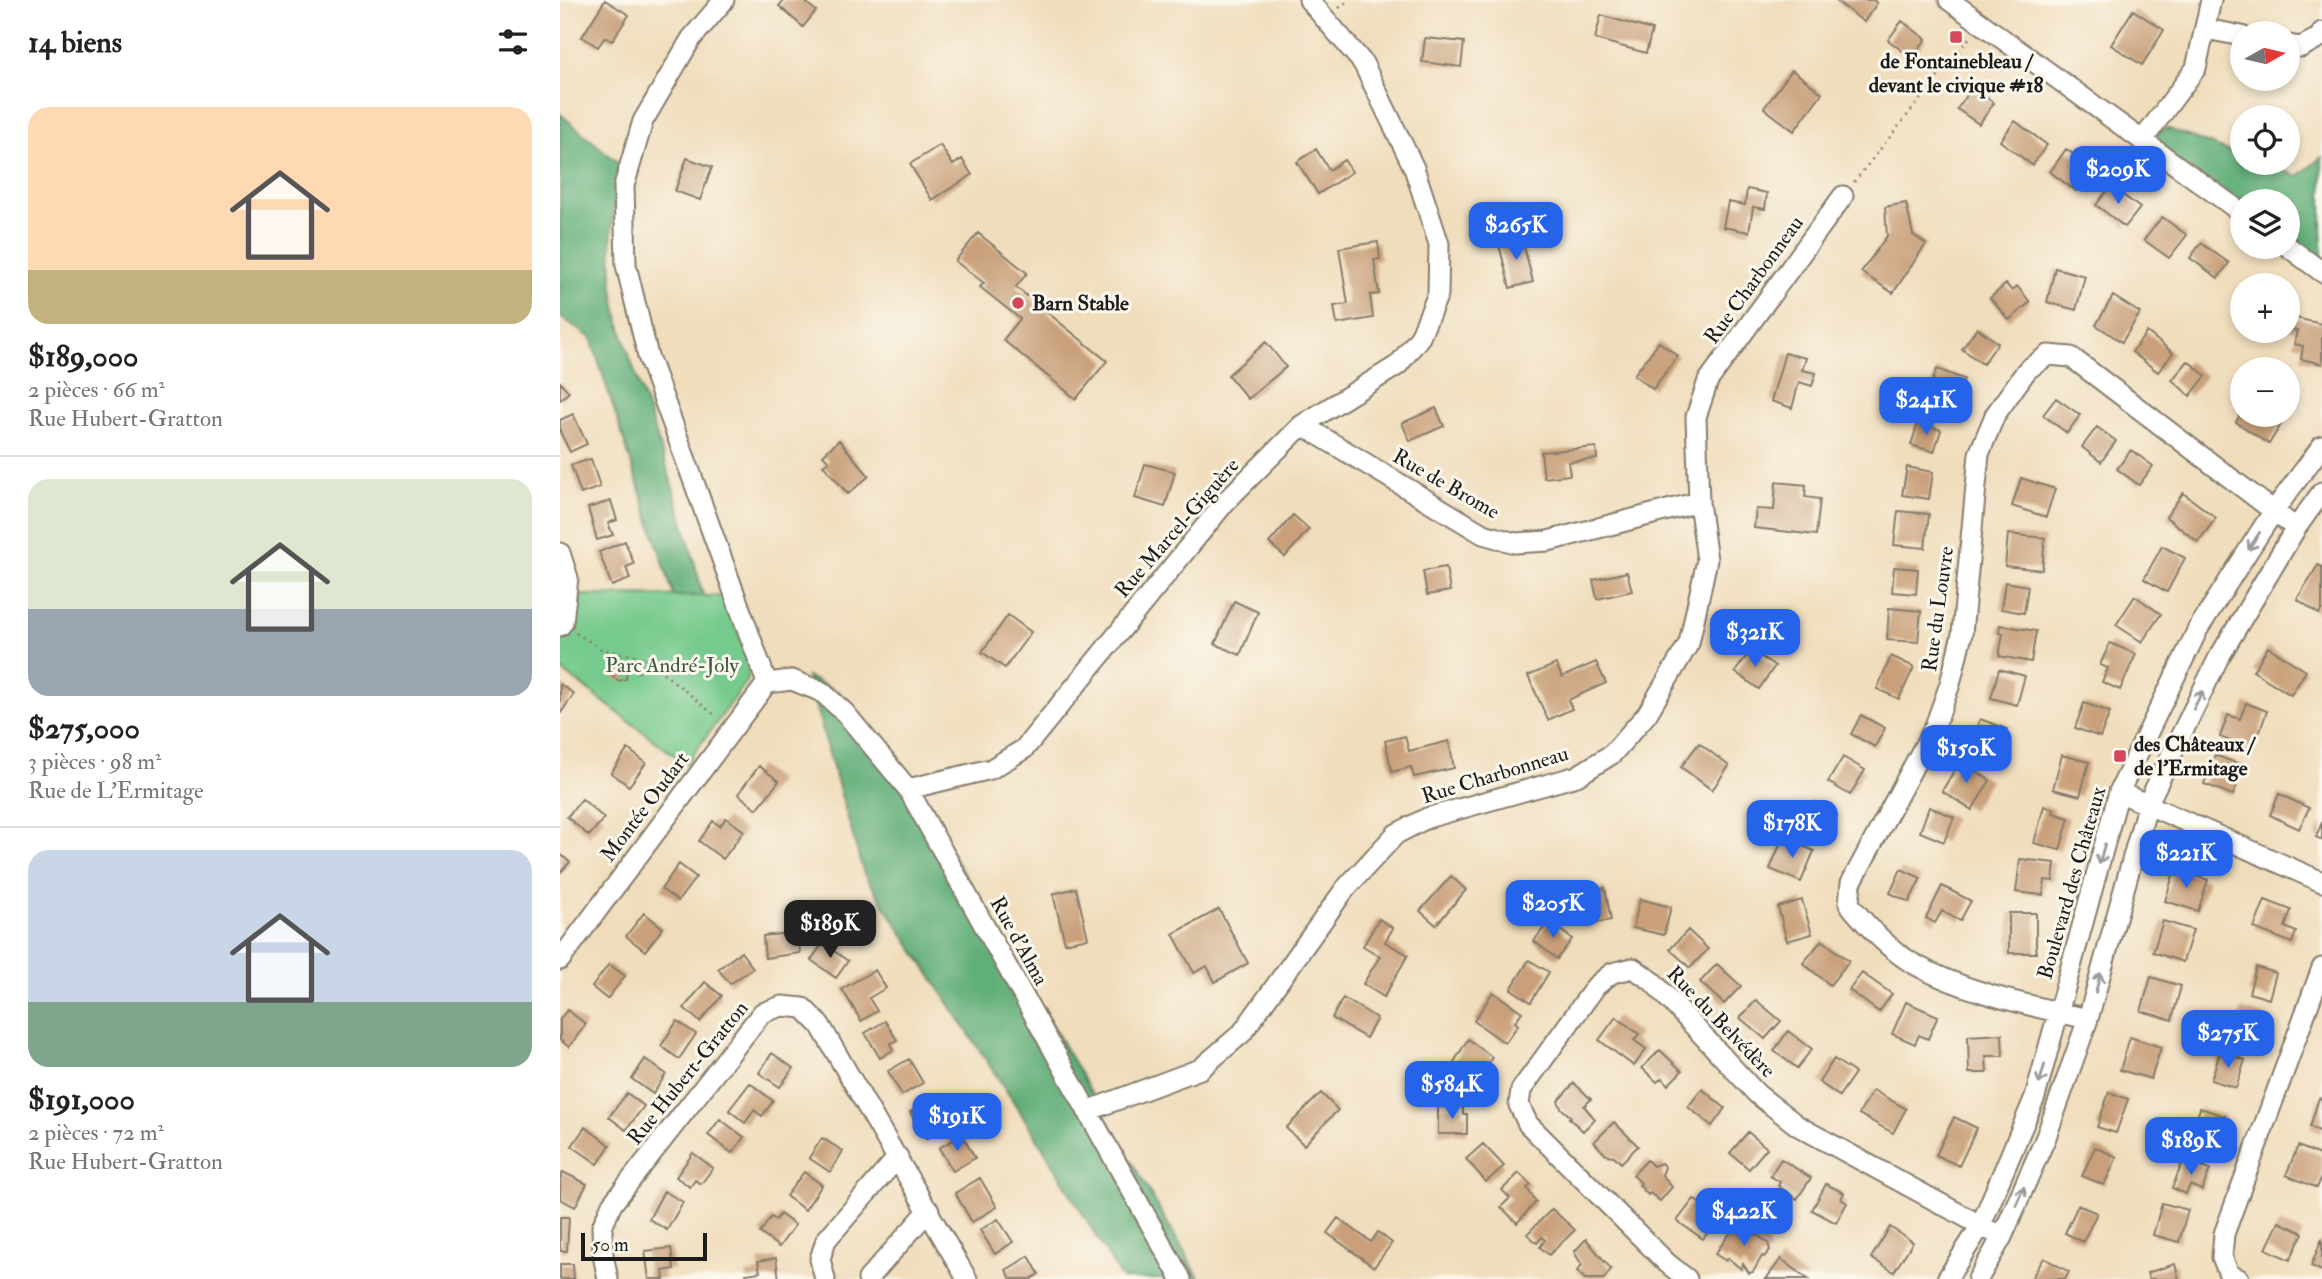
<!DOCTYPE html>
<html lang="fr">
<meta charset="utf-8">
<style>
:root{--surface:#fff;--page:#f6f6f6;--text:#222;--muted:#767676;--line:#e0e0e0;--accent:#2563eb}
body{margin:0;font-family:"IM FELL Double Pica",serif;background:var(--page);color:var(--text);height:100vh;display:flex;flex-direction:column;font-size:26px;white-space:nowrap}
*{box-sizing:border-box;margin:0}
p{font-size:23px;color:var(--muted)}
.icon{flex:none;width:38px;height:38px;fill:none;stroke:currentColor;stroke-width:2;stroke-linecap:round;stroke-linejoin:round}
.map{position:relative;flex:1;overflow:hidden}
.sheet{display:flex;flex-direction:column;background:var(--surface);width:560px}
.sheet>*{flex:none}
.needle{width:46px;rotate:82deg}
.controls{position:absolute;left:1670px;top:21px;display:grid;gap:14px}
.controls a{display:grid;place-items:center;width:70px;height:70px;border-radius:50%;background:var(--surface);box-shadow:0 4px 10px #0003;font-size:35px}
.scale{position:absolute;left:21px;bottom:18px;width:126px;box-sizing:border-box;padding-left:7px;border:4px solid #1c1c1c;border-top:0;font-size:19px;line-height:24px;white-space:nowrap;color:#1c1c1c;-webkit-text-stroke:5px #fbf7ec;paint-order:stroke}
.price{position:absolute;translate:-50% -60px;padding:0 16px;border-radius:14px;background:var(--accent);color:#fff;font-size:23px;line-height:46px;filter:drop-shadow(0 2px 4px #0008)}
.price::after{content:'';position:absolute;left:50%;top:42px;width:21px;height:16px;margin-left:-10px;background:inherit;clip-path:polygon(0 0,100% 0,50% 100%)}
.price.on{background:#222;color:#fff}
ul{padding:0;list-style:none}
li{display:grid;align-content:center;gap:14px;height:371px;padding:0 28px}
li+li{border-top:2px solid var(--line)}
li span{display:grid;place-items:center;height:217px;border-radius:21px;color:#555}
li>.icon{margin-inline-start:auto}
span .icon{width:126px;height:126px;fill:#fffc;stroke-width:1}
li b{font-size:30px}
h2{display:flex;justify-content:space-between;align-items:center;height:84px;padding:0 28px;font-size:30px}
main{display:flex;flex:1;min-height:0}
.map>svg:first-child{display:block}
</style>
<main>
<section class="sheet">
<h2>14 biens<svg class="icon" aria-label="filters" viewBox="0 0 24 24"><path d="M4 7h16M4 17h16"/><circle cx="9" cy="7" r="2"/><circle cx="15" cy="17" r="2"/></svg></h2>
<ul>
<li><span style="background:linear-gradient(#ffd9b3 75%,#c2b280 0)"><svg class="icon" aria-label="home" viewBox="0 0 24 24"><path d="M3 11l9-7 9 7M6 9v11h12V9"/></svg></span><div><b>$189,000</b><p>2 pièces · 66 m²</p><p>Rue Hubert-Gratton</p></div></li>
<li><span style="background:linear-gradient(#dfe7d0 60%,#9aa5b1 0)"><svg class="icon" aria-label="home" viewBox="0 0 24 24"><path d="M3 11l9-7 9 7M6 9v11h12V9"/></svg></span><div><b>$275,000</b><p>3 pièces · 98 m²</p><p>Rue de L'Ermitage</p></div></li>
<li><span style="background:linear-gradient(#c9d6e8 70%,#7fa58c 0)"><svg class="icon" aria-label="home" viewBox="0 0 24 24"><path d="M3 11l9-7 9 7M6 9v11h12V9"/></svg></span><div><b>$191,000</b><p>2 pièces · 72 m²</p><p>Rue Hubert-Gratton</p></div></li>
</ul>
</section>
<div class="map">
<svg width="1762" height="1279" viewBox="0 0 1762 1279">
<rect width="100%" height="100%" fill="#fbf7ec"/>
<filter id="ink" filterUnits="userSpaceOnUse"><feTurbulence type="fractalNoise" baseFrequency=".0143" numOctaves="2"/><feDisplacementMap in="SourceGraphic" scale="14" xChannelSelector="R" yChannelSelector="G"/><feConvolveMatrix kernelMatrix="1 2 1 2 8 2 1 2 1" color-interpolation-filters="sRGB"/></filter>
<filter id="wash" filterUnits="userSpaceOnUse"><feTurbulence type="fractalNoise" baseFrequency=".00686" numOctaves="4" result="noise"/><feDisplacementMap in="SourceGraphic" scale="28" xChannelSelector="R" yChannelSelector="G"/><feGaussianBlur stdDeviation="1.57" result="paint"/><feColorMatrix in="noise" values="0 0 0 0 0 0 0 0 0 0 0 0 0 0 0 0 0 1.4 0 .05"/><feComposite in="paint" operator="in"/></filter>
<g filter="url(#wash)">
<rect width="100%" height="100%" fill="#f0ddbc"/>
<!-- green -->
<path fill="#77ca8d" stroke="#4a7354" stroke-width="2" d="M21 595 165 596 187 657 190 666 187 681 126 764 0 669V643L15 619Z"/>
<!-- forest -->
<path fill="#61ae78" stroke="#3e654a" stroke-width="2" d="M0 114 61 165C52 203 49 248 53 287 58 329 75 371 88 411 109 472 128 533 143 596H114L31 338 0 317Z
M1606 128 1682 156V163H1701L1738 176 1762 157V274L1727 247V201H1682L1582 141Z
M247 677 279 692 352 785 640 1279H562L476 1136 304 874Z"/>
<g id="blocks">
<!-- building -->
<path fill="#c9a07a" d="M45 0 69 15 52 41 45 37 38 47 22 37Z
M224 0H243L256 11 243 27 219 6Z
M1275 0H1313L1317 3 1304 22Z
M1573 10 1604 30 1582 65 1551 45Z
M1041 15 1092 30 1086 53 1035 39Z
M1342 21 1366 39 1352 58 1328 40Z
M865 38 904 42 901 67 862 62Z
M1232 70 1262 93 1234 131 1204 108Z
M1413 87 1434 103 1419 124 1397 109Z
M1455 121 1487 145 1472 165 1440 141Z
M380 145 393 165 402 159 412 175 372 200 350 164Z
M756 149 769 170 784 160 792 172 758 194 737 162Z
M1506 149 1532 168 1516 191 1490 172Z
M127 158 152 167 140 200 115 191Z
M1551 186 1580 208 1565 227 1536 205Z
M1187 189 1207 193 1205 209 1193 207 1189 232 1163 227 1168 202 1185 205Z
M1346 203 1353 235 1366 244 1333 293 1301 272 1327 236 1325 207Z
M1602 217 1627 235 1609 258 1584 240Z
M418 233 467 273 456 287 547 361 516 399 443 340 460 319 420 287 424 283 395 261Z
M961 235 973 282 950 288 938 241Z
M818 242 820 259 814 260 819 294 810 295 813 318 777 324 774 306 788 304 779 248Z
M1641 243 1669 263 1658 278 1630 258Z
M1495 268 1525 276 1516 310 1487 302Z
M1446 284 1452 291 1457 286 1470 302 1449 320 1430 298Z
M1553 296 1580 313 1562 342 1536 325Z
M1727 316 1762 324V364L1741 359 1743 346 1734 344 1737 331 1727 329Z
M1417 328 1438 343 1423 364 1402 349Z
M1587 332 1613 353 1598 372 1572 352Z
M706 342 726 367 688 399 668 375Z
M1099 342 1118 356 1093 389 1074 375Z
M1225 353 1246 358 1242 370 1256 373 1252 386 1239 382 1232 408 1211 401Z
M1628 361 1646 376 1630 396 1612 380Z
M1377 369 1404 379 1395 403 1368 393Z
M0 382 9 392 0 400Z
M1496 398 1520 415 1507 433 1483 415Z
M876 408 884 426 850 441 842 423Z
M13 414 27 444 10 452 0 432V420Z
M1680 415H1720L1725 418 1709 444 1676 422Z
M1358 422 1381 430 1374 452 1351 445Z
M1537 427 1556 441 1541 462 1522 447Z
M279 440 309 476 288 494 263 465 269 461 263 455Z
M1036 447 1037 459 1008 462 1010 475 984 478 981 452Z
M1571 450 1593 466 1579 485 1557 469Z
M31 459 40 487 21 494 11 465Z
M585 464 615 472 605 507 575 498Z
M1347 467 1373 472 1369 499 1342 495Z
M1461 478 1495 489 1486 517 1452 506Z
M1216 482 1246 485 1245 497 1260 499 1256 535 1194 528 1196 509 1214 510Z
M1623 493 1656 518 1638 542 1606 517Z
M51 501 57 520 48 523 53 535 37 540 28 508Z
M1338 511 1369 514 1365 548 1334 545Z
M733 515 749 529 725 557 709 543Z
M1448 534 1485 538 1482 570 1445 566Z
M65 541 74 564 66 567 70 579 52 586 39 552Z
M1602 546 1625 558 1607 592 1584 579Z
M1758 565 1762 567V609L1759 614 1737 599Z
M886 567 890 591 867 595 863 571Z
M1334 567 1358 569 1356 594 1332 592Z
M1067 572 1072 591 1037 599 1033 580Z
M1445 582 1468 586 1464 613 1441 609Z
M1575 596 1601 614 1582 642 1556 625Z
M674 601 698 612 680 655 655 644Z
M1329 608 1361 611 1358 642 1327 640Z
M448 615 471 632 445 668 422 652Z
M1440 625 1476 631 1471 662 1439 656 1443 633H1439Z
M1550 643 1576 654 1560 690 1542 682 1548 668 1540 665Z
M1708 647 1746 671 1731 695 1693 671Z
M1191 650 1215 666 1199 689 1175 672Z
M1331 656 1354 667 1339 699 1317 689Z
M1036 662 1046 683 1008 700 1012 709 988 720 968 676 996 664 1002 677Z
M61 666 67 671 66 679 59 681 53 677 54 669Z
M1439 669 1465 676 1457 705 1431 698Z
M0 684 14 694 0 714Z
M1524 703 1550 712 1540 737 1515 728Z
M1686 703 1707 711 1693 750 1660 737 1668 715 1680 719Z
M1301 715 1325 728 1315 747 1291 734Z
M1420 719 1447 729 1435 762 1408 751Z
M845 736 849 751 889 741 894 768 854 777 851 767 832 772 825 741Z
M1139 743 1169 766 1152 790 1121 767Z
M68 749 86 763 69 786 51 773Z
M1502 755 1529 762 1520 796 1493 789Z
M1655 755 1684 766 1673 795 1644 784Z
M1283 757 1305 770 1290 795 1268 782Z
M1400 761 1430 780 1412 810 1382 791Z
M199 766 219 781 197 809 178 794Z
M1719 794 1749 808 1739 829 1710 815Z
M22 799 44 818 29 836 7 817Z
M1255 802 1277 816 1263 839 1241 825Z
M1484 806 1494 809 1493 813 1509 818 1500 850 1474 843Z
M1369 807 1394 817 1384 842 1360 832Z
M166 818 184 831 163 859 139 841 153 821 160 826Z
M1762 822V840L1756 837Z
M1223 837 1254 851 1241 882 1210 869Z
M0 854 10 862 0 873Z
M1460 859 1495 863 1493 881 1485 880 1483 895 1456 892Z
M119 864 136 877 118 901 101 889Z
M1341 869 1361 878 1349 902 1330 893Z
M1615 869 1648 880 1638 911 1605 901Z
M891 876 906 890 876 925 860 911Z
M1382 886 1411 901 1400 921 1382 911 1375 923 1366 918Z
M516 888 528 938 505 943 493 894Z
M1045 888 1051 920 1022 926 1015 894Z
M1080 899 1111 907 1104 935 1073 928Z
M1242 900 1252 934 1227 941 1218 907Z
M1705 900 1731 910 1725 927 1736 932 1732 943 1694 928Z
M659 909 688 963 655 982 647 966 634 973 613 934Z
M84 913 103 928 85 951 66 936Z
M1449 913H1476V953H1449Z
M819 919 833 928 825 942 848 955 824 997 803 984 820 956 803 946Z
M989 921 1012 939 997 959 974 941Z
M1603 921 1633 930 1623 962 1593 952Z
M1128 930 1148 949 1130 968 1110 949Z
M238 932 240 953 205 958 203 936Z
M1262 940 1289 961 1270 985 1243 963Z
M263 943 288 961 276 978 251 960Z
M181 952 193 968 170 984 158 969Z
M969 960 989 972 971 1002 951 989Z
M49 964 65 976 47 999 32 987Z
M1157 964 1181 986 1164 1004 1140 982Z
M1696 967 1716 973 1709 999 1689 993Z
M315 970 326 988 309 998 317 1011 301 1021 282 989Z
M1302 973 1332 994 1319 1012 1289 990Z
M1591 977 1621 986 1612 1020 1581 1011Z
M145 982 162 996 140 1022 124 1008Z
M933 992 962 1012 955 1022 958 1025 945 1043 914 1021Z
M783 998 817 1018 806 1038 772 1018Z
M1196 1000 1221 1021 1205 1039 1180 1018Z
M1346 1002 1378 1016 1368 1039 1359 1035 1355 1044 1332 1034Z
M1682 1009 1705 1017 1694 1049 1674 1041 1678 1029 1675 1028Z
M7 1010 26 1024 9 1047 0 1040V1019Z
M1056 1017 1079 1034 1074 1040 1086 1049 1074 1066 1039 1040Z
M117 1021 136 1034 119 1059 101 1046Z
M325 1021 337 1040 330 1044 333 1050 320 1058 305 1033Z
M1228 1031 1252 1049 1237 1068 1214 1051Z
M1442 1034 1443 1056H1426L1427 1073H1409L1408 1036Z
M1570 1037 1601 1047 1591 1079 1560 1070Z
M908 1039 932 1057 919 1080 894 1062Z
M1100 1050 1122 1071 1108 1085 1102 1078 1097 1082 1082 1068Z
M1660 1052 1685 1060 1676 1088 1651 1080Z
M212 1053 233 1068 220 1087 199 1073Z
M85 1059 106 1074 93 1094 72 1079Z
M349 1059 363 1083 342 1095 328 1071Z
M1274 1059 1295 1073 1279 1096 1259 1082Z
M190 1083 213 1101 202 1116 194 1110 185 1123 169 1110Z
M1014 1083 1031 1099 1024 1106 1035 1119 1023 1131 1009 1118 1011 1117 1001 1108 998 1101Z
M1142 1089 1165 1108 1152 1126 1128 1107Z
M1313 1090 1346 1109 1333 1133 1299 1114Z
M1549 1092 1568 1099 1556 1133 1537 1127Z
M67 1093 84 1106 66 1130 49 1117Z
M761 1093 778 1110 744 1145 726 1128Z
M1759 1098 1762 1099V1132L1750 1127Z
M372 1099 384 1119 379 1122 383 1129 366 1139 350 1112Z
M878 1107H903V1114H907V1134H878Z
M1640 1108 1665 1116 1656 1148 1630 1140Z
M1394 1117 1417 1128 1399 1166 1376 1155Z
M160 1119 184 1137 172 1153 148 1135Z
M1054 1122 1078 1146 1061 1163 1054 1156 1046 1155 1034 1142Z
M25 1127 50 1145 38 1164 12 1146Z
M1188 1132 1207 1148 1189 1169 1170 1153Z
M402 1135 415 1158 393 1171 379 1148Z
M262 1138 283 1151 270 1172 249 1158Z
M923 1144 944 1166 926 1182 906 1159Z
M1738 1146 1762 1156V1176L1757 1188 1726 1175Z
M1535 1147 1557 1157 1544 1185 1522 1176Z
M133 1153 153 1168 141 1184 135 1180 130 1187 116 1177Z
M1221 1159 1251 1178 1237 1199 1218 1186 1220 1182 1210 1176Z
M1624 1159 1650 1169 1642 1190 1630 1185 1626 1194 1612 1188Z
M1087 1160 1093 1166 1101 1163 1105 1167 1102 1175 1112 1187 1100 1201 1090 1193 1088 1195 1079 1185 1081 1183 1073 1175Z
M3 1172 27 1184 15 1207 0 1199V1179Z
M244 1172 262 1185 245 1210 226 1196Z
M959 1173 971 1185 967 1188 976 1202 957 1223 941 1207 950 1198 942 1190Z
M420 1178 437 1207 412 1222 395 1193Z
M1266 1184 1284 1193 1281 1199 1287 1203 1276 1223 1252 1210Z
M104 1191 123 1202 107 1230 89 1219Z
M1134 1199 1159 1218 1143 1239 1117 1221Z
M1602 1203 1628 1210 1619 1242 1593 1235Z
M1518 1205 1537 1213 1523 1242 1505 1233Z
M992 1209 1015 1230 989 1255 980 1247 985 1240 982 1237 977 1243 967 1234Z
M220 1214 235 1225 219 1247 200 1233 211 1217 216 1220Z
M0 1217H9L7 1251H0Z
M778 1218 811 1242 818 1232 832 1243 814 1267 767 1233Z
M438 1219 453 1242 435 1254 420 1230Z
M1179 1221 1208 1243 1210 1250 1204 1257 1202 1256 1193 1272 1189 1273 1183 1264 1181 1269 1168 1258 1166 1261 1155 1254Z
M1719 1222 1743 1233 1730 1260 1706 1249Z
M1330 1227 1353 1242 1334 1272 1311 1258Z
M1762 1238V1271L1751 1266Z
M1026 1239 1051 1269 1044 1279H1025L1017 1271 1022 1265 1014 1252Z
M111 1248 114 1269 103 1271 104 1279H89L85 1251Z
M469 1256 479 1274 471 1279H451L446 1270Z
M216 1258 219 1279H187L186 1274 200 1272 198 1261Z
M1484 1258 1509 1272 1505 1279H1471Z
M1221 1259 1248 1279H1206Z
M0 1264H13L14 1279H0Z
M1615 1264 1619 1279H1589L1587 1273Z"/>
</g>
</g>
<g filter="url(#ink)">
<use href="#blocks" fill-opacity="0" stroke="#867c6c" stroke-width="2"/>
<g fill="none" stroke-linecap="round" stroke-linejoin="round">
<defs>
<path id="minor" d="M164 0 131 39 83 121 64 186 66 265 88 356 207 683
M1389 0 1682 213
M1646 29 1682 36
M1727 45 1741 47 1760 37 1762 32
M1582 141 1636 68 1651 0
M1727 246 1762 272
M742 425 923 534 955 543 988 541 1139 502
M0 553 8 578 3 622 0 626
M207 683 232 680 262 692 285 713 348 789 621 1279
M348 789 431 769 464 749 666 501 742 425 838 365 860 337 878 294 879 244 854 168 803 63 749 0
M1559 792 1762 882
M0 960 207 683
M1528 1019C1469 1005 1405 993 1352 963 1327 948 1307 926 1289 904L1291 883 1375 726 1390 684 1402 634 1419 454 1435 415 1467 370 1488 355 1511 357 1736 528
M527 1111 640 1069 682 1033 785 889 836 834 867 818 1017 776 1052 754 1087 714 1129 643 1147 560 1139 502 1136 417 1148 381 1283 196
M48 1279 43 1255 42 1227 52 1204 202 1013 222 1006 243 1008 260 1025 407 1279
M265 1279 260 1259 266 1240 338 1157
M308 1279 369 1210
M1127 1279 1107 1263 968 1124 959 1105 961 1090 1036 986 1052 973 1073 968 1092 981 1197 1094 1238 1126 1442 1237
M1387 1279 1420 1227 1475 1097 1559 792 1638 629 1713 512 1762 446
M1418 1279 1442 1237 1486 1137 1528 1019 1588 803 1658 659 1736 528 1762 492
M1679 1279 1669 1274 1662 1257 1664 1234 1762 968"/>
</defs>
<!-- minor casing -->
<use href="#minor" stroke="#867c6c" stroke-width="23"/>
<!-- path -->
<path stroke="#867c6c" stroke-width="2.5" stroke-dasharray="2 5" stroke-linecap="butt" d="M779 8 789 0
M1294 182 1410 37
M16 633 41 649 85 658 157 717
M78 673 90 653"/>
<!-- minor -->
<use href="#minor" stroke="#fff" stroke-width="19"/>
</g>
<!-- one-way arrows -->
<defs><path id="oneway-shaft" d="M-6 0H5M1.5-3L5.5 0L1.5 3" fill="none" stroke-width="1.6" stroke-linecap="round" stroke-linejoin="round" transform="scale(1.75)"/></defs>
<g stroke="#999">
<use href="#oneway-shaft" transform="translate(1694 541) rotate(123)"/>
<use href="#oneway-shaft" transform="translate(1638 700) rotate(-64)"/>
<use href="#oneway-shaft" transform="translate(1542 854) rotate(105)"/>
<use href="#oneway-shaft" transform="translate(1538 983) rotate(-75)"/>
<use href="#oneway-shaft" transform="translate(1482 1074) rotate(106)"/>
<use href="#oneway-shaft" transform="translate(1460 1196) rotate(-66)"/>
</g>
</g>
<!-- markers -->
<g fill="#d1495b" stroke="#fbf7ec" stroke-width="2.5">
<rect x="1389" y="30" width="14" height="14" rx="3.5"/>
<circle cx="458" cy="303" r="7"/>
<rect x="1553" y="749" width="14" height="14" rx="3.5"/>
</g>
<g text-anchor="middle" dominant-baseline="central" stroke-width="6" stroke-linejoin="round" paint-order="stroke">
<!-- poi labels -->
<g font-size="21" font-weight="bold" fill="#1c1c1c" stroke="#fbf7ec" text-anchor="start">
<text x="1396" y="61" text-anchor="middle">de Fontainebleau /<tspan x="1396" dy="24">devant le civique #18</tspan></text>
<text x="472" y="303">Barn Stable</text>
<text x="1574" y="744">des Châteaux /<tspan x="1574" dy="24">de l'Ermitage</tspan></text>
</g>
<!-- street labels -->
<g font-size="21" fill="#1c1c1c" stroke="#fbf7ec">
<text transform="translate(1194 280) rotate(-54)">Rue Charbonneau</text>
<text transform="translate(886 484) rotate(30)">Rue de Brome</text>
<text transform="translate(617 528) rotate(-49)">Rue Marcel-Giguère</text>
<text transform="translate(1378 609) rotate(-82)">Rue du Louvre</text>
<text transform="translate(935 775) rotate(-17)">Rue Charbonneau</text>
<text transform="translate(85 807) rotate(-53)">Montée Oudart</text>
<text transform="translate(1512 883) rotate(-74)">Boulevard des Châteaux</text>
<text transform="translate(459 941) rotate(61)">Rue d'Alma</text>
<text transform="translate(1161 1022) rotate(46)">Rue du Belvédère</text>
<text transform="translate(128 1073) rotate(-51)">Rue Hubert-Gratton</text>
</g>
<!-- park labels -->
<g font-size="21" fill="#3c5944" stroke="#fbf7ec">
<text x="112" y="665">Parc André-Joly</text>
</g>
</g>
</svg>
<div class="controls">
<a><svg class="needle" viewBox="-14 -14 28 28"><path d="M0-13l5 13h-10z" fill="#e53935"/><path d="M0 13l5-13h-10z" fill="#767676"/></svg></a>
<a><svg class="icon" aria-label="locate" viewBox="0 0 24 24"><circle cx="12" cy="12" r="6"/><path d="M12 2v4M12 18v4M2 12h4M18 12h4"/></svg></a>
<a><svg class="icon" aria-label="layers" viewBox="0 0 24 24"><path d="M12 4l9 5-9 5-9-5zM3 14l9 5 9-5"/></svg></a>
<a>+</a>
<a>−</a>
</div>
<div class="scale">50 m</div>
<b class="price" style="left:1558px;top:206px">$209K</b>
<b class="price" style="left:956px;top:262px">$265K</b>
<b class="price" style="left:1366px;top:437px">$241K</b>
<b class="price" style="left:1195px;top:669px">$321K</b>
<b class="price" style="left:1406px;top:785px">$150K</b>
<b class="price" style="left:1232px;top:860px">$178K</b>
<b class="price" style="left:1626px;top:890px">$221K</b>
<b class="price" style="left:993px;top:940px">$205K</b>
<b class="price on" style="left:270px;top:960px">$189K</b>
<b class="price" style="left:1668px;top:1070px">$275K</b>
<b class="price" style="left:892px;top:1121px">$584K</b>
<b class="price" style="left:397px;top:1153px">$191K</b>
<b class="price" style="left:1631px;top:1177px">$189K</b>
<b class="price" style="left:1184px;top:1248px">$422K</b>
</div>
</main>
